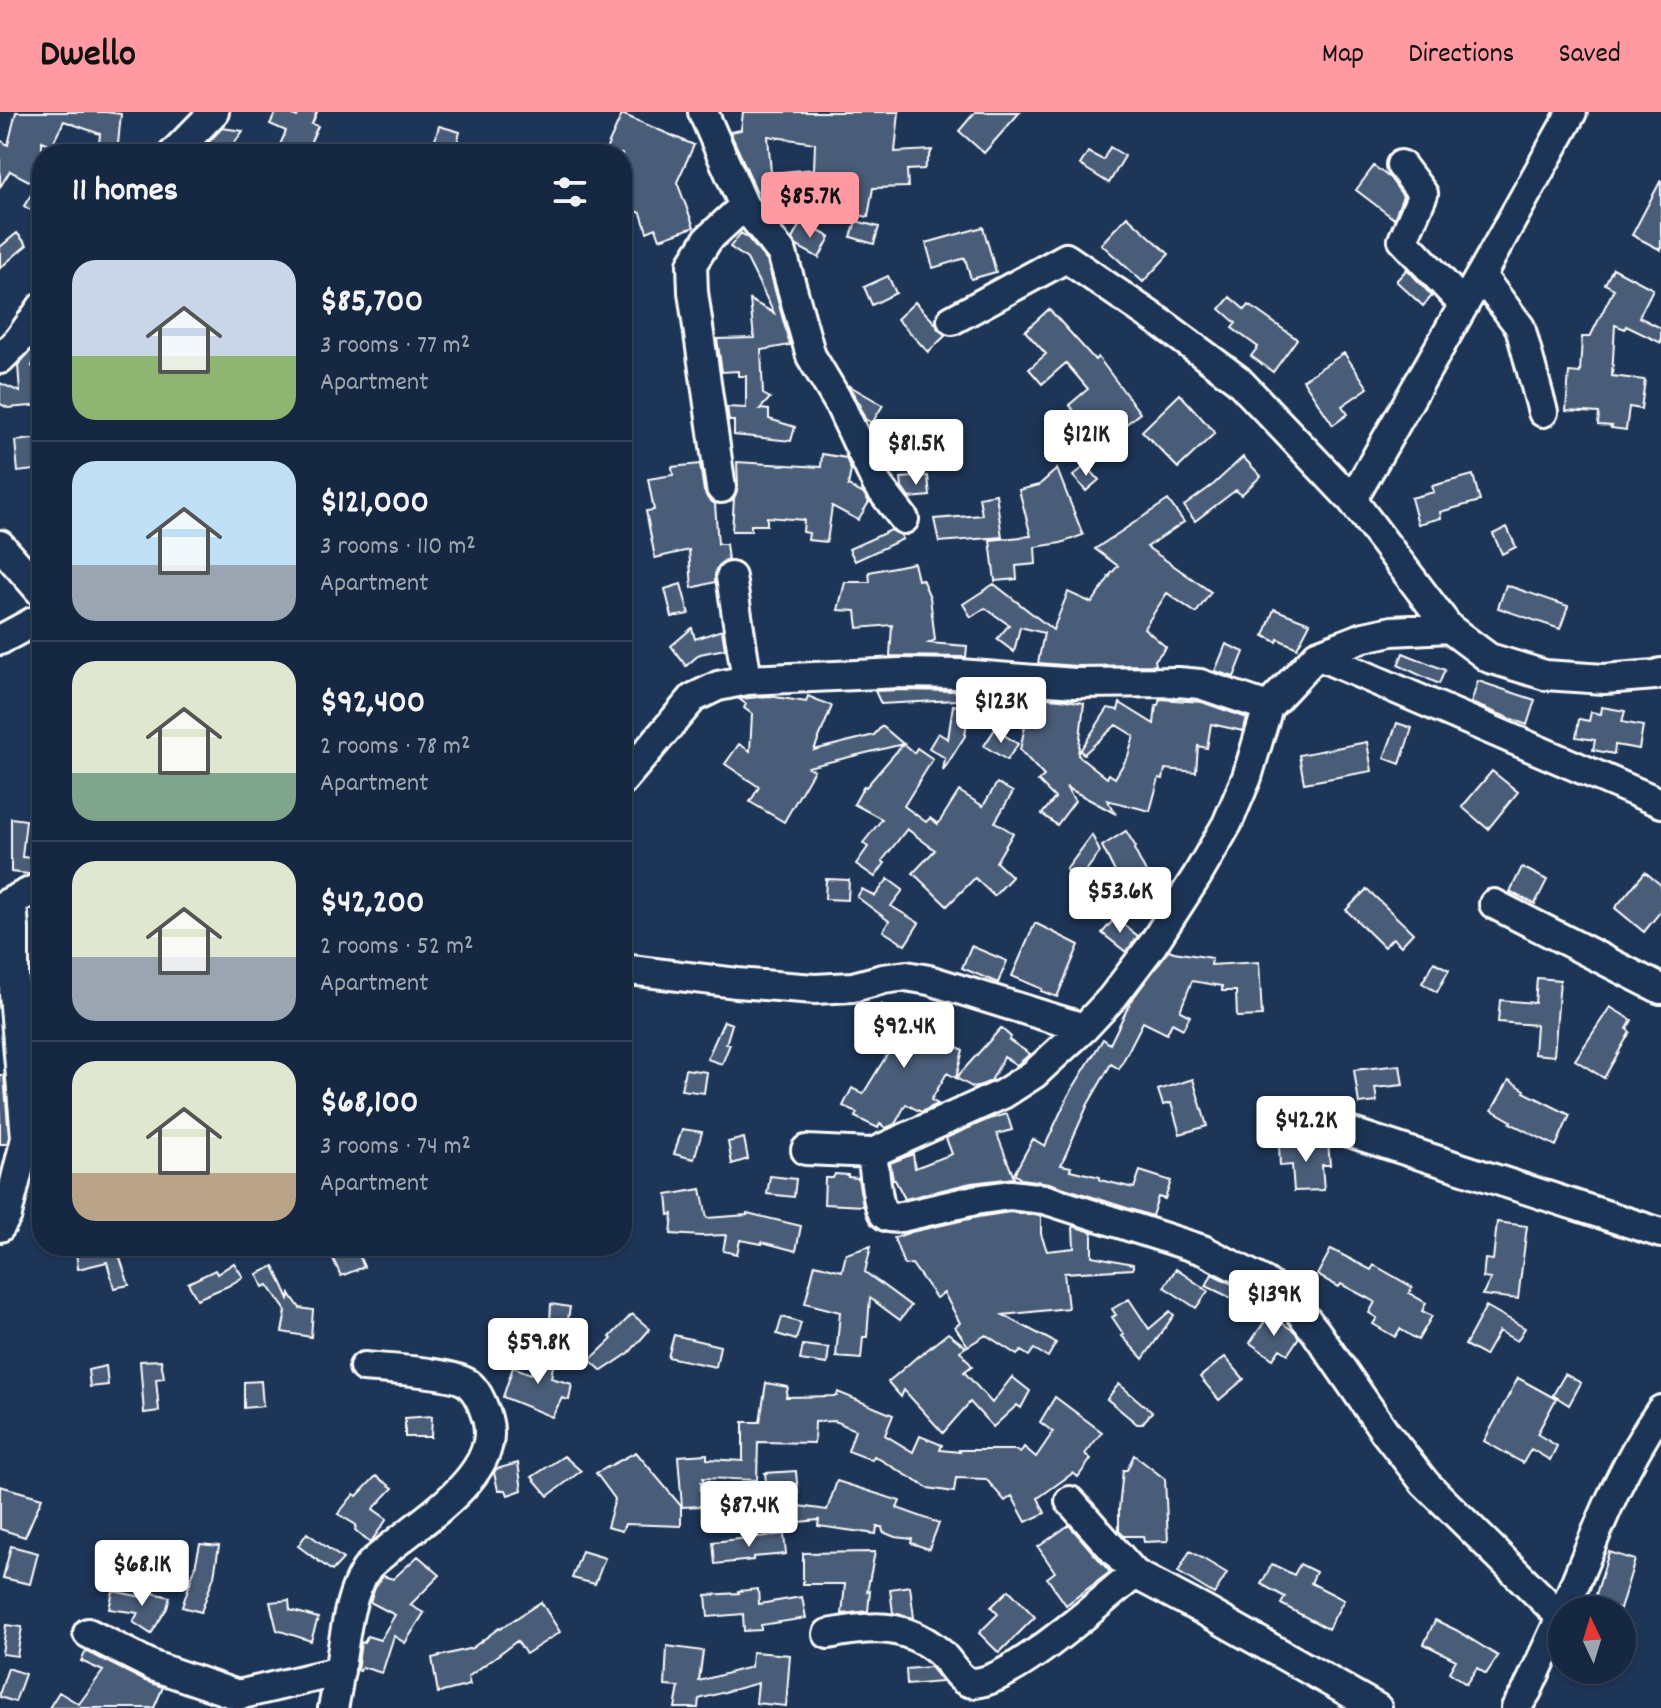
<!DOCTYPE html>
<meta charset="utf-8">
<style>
:root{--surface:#162841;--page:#1f3048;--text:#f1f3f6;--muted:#9ea6b1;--line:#35445a;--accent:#ff9aa2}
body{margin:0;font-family:Dekko,sans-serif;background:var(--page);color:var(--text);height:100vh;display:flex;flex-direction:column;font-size:30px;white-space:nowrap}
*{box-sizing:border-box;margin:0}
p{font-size:26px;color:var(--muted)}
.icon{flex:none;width:44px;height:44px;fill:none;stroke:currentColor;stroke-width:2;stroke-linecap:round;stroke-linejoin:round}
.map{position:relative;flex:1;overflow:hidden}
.details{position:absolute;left:32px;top:32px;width:600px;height:1112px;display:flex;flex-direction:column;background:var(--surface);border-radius:32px;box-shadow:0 2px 6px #0004,0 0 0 2px var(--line)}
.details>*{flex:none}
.needle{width:52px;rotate:356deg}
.controls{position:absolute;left:1548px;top:1484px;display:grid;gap:16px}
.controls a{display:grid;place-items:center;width:88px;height:88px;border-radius:50%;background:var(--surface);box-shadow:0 2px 6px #0004,0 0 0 2px var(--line);font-size:40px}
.price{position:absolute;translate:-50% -68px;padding:0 18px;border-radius:8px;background:#fff;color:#222;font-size:26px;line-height:52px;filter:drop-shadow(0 2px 4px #0008)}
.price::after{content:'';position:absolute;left:50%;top:48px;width:24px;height:18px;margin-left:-12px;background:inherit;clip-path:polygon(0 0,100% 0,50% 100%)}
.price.on{background:var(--accent);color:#111}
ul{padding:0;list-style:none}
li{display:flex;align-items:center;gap:24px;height:200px;padding:0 40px}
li+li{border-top:2px solid var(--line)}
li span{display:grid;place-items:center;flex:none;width:224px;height:160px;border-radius:24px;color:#555}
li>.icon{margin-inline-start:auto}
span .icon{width:96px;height:96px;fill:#fffc;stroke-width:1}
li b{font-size:34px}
h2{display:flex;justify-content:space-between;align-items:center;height:96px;padding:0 40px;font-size:34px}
header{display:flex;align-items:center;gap:48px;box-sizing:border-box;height:112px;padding:0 40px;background:var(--accent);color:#111}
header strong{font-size:38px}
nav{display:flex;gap:44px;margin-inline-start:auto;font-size:28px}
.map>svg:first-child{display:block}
</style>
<header>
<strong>Dwello</strong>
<nav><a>Map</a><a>Directions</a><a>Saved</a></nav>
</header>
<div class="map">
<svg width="1661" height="1596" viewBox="0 0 1661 1596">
<rect width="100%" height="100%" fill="#1d3557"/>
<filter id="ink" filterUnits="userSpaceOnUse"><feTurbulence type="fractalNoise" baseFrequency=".0125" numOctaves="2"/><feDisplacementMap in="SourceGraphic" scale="16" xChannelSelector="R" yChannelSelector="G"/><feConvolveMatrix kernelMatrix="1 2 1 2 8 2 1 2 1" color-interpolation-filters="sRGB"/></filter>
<g filter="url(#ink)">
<!-- building -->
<path fill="#4a5d79" stroke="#fff" stroke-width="2" fill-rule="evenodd" d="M16 0H106L121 2 117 42H98L100 22 64 9 52 33 42 29V105L24 94 37 73 10 59 0 75V28L8 33Z
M276 0H286L297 5 299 0H317L312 12 318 14 305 42H276L286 19 270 12Z
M743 0H899L895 40 932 38 924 57 907 58 908 75 873 76 868 105 854 102V99L795 88V82L775 84 757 80 730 20 741 18ZM768 24 815 31 814 57 771 61Z
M975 0H1020L984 41 959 19Z
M622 2 694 33 677 70 694 115 660 127 656 116 647 120 641 101 622 94V42H604Z
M439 14 460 20 454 42H431Z
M222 16 243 19 226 42H199L201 38Z
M1110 35 1125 44 1109 71 1080 53 1088 40 1103 48Z
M1374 54 1390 66 1403 84 1394 107 1356 78Z
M1661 68V138L1632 123Z
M1127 104 1169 142 1143 170 1101 132Z
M856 109 879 115 874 132 851 125Z
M801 110 830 125 819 146 797 134 792 127Z
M983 115 996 160 971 167 965 146 933 156 926 131Z
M17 121 27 133 0 156V135Z
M741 121 748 126 767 149 790 233 761 238 763 282 770 286 760 297 769 298V307L795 315 791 329 734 323V309H729L727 295 746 296V264H738V259L722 260 717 227 754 226 750 188 774 201 747 147 730 135Z
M1613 156 1653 177 1639 205 1661 216V231L1626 214 1625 217 1615 213 1612 264 1645 268 1641 297 1629 295 1626 318 1611 316 1612 314 1598 313 1599 301 1566 299 1569 260 1580 261 1582 225H1590L1614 177 1605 172Z
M1407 157 1432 184 1423 194 1396 169Z
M888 164 896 181 872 193 864 175Z
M1230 185 1245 198 1249 193 1297 227 1273 260 1251 244 1258 235 1232 216 1236 211 1220 197Z
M915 190 936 212 938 217 946 223 928 240 897 207Z
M1049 197 1095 248 1098 245 1140 301 1115 321 1100 302 1086 314 1069 293 1088 277 1066 251 1042 272 1029 257 1046 242 1025 219Z
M39 229 41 230 32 254 42 252V293L8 296 0 292V271L20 280 18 253Z
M1344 241 1368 276 1342 294 1348 302 1333 313 1303 268Z
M848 273 883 293 872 311 865 307 860 296 861 294Z
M1180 282 1215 321 1178 356 1142 319Z
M42 326V357L18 360 15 329Z
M822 342 846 346 851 358 848 374 864 382 869 390 858 408 832 394 827 430 808 428 809 421 803 420 804 408 767 405V413H751V419H732L734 386 738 374 737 350 821 355Z
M1243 345 1261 364 1241 383 1236 378 1195 409 1184 394 1214 372Z
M700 352 704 379 708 387 715 392 718 432H726L728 448 721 451 716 458 715 470 692 476 689 438 655 446 646 399 654 398 648 367 673 363 672 355Z
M1086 353 1099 368 1086 379 1073 364Z
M1057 357 1083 423 1061 431 1035 435 1036 452 1016 454 1017 467 995 469 990 428 1031 424 1019 378 1039 373Z
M1473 363 1480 389 1440 400 1441 406 1418 412 1411 386 1434 380 1432 374Z
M928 364 930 384 909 386 902 376 901 366Z
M996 382 1002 425 939 430 934 407 982 403 979 385Z
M1168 388 1184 410 1147 435 1211 480 1196 501 1167 481 1144 516 1166 535 1155 548 1156 553 1076 554 1038 551 1044 521 1020 515 1014 540 997 527 1009 513 985 496 971 505 963 492 994 472 1053 518 1068 480 1092 491 1110 464H1109L1118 454 1095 437Z
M1507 415 1516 435 1502 442 1493 422Z
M891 418 901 423 903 427 855 449 849 437Z
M914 451 918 468 922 467 930 485 935 528 929 531 967 534 966 545 890 544 892 513 858 516 856 499 838 498 845 470H870L869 460Z
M681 472 689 502 672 505 665 477Z
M1506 473 1568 494 1560 517 1498 496Z
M1274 497 1310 511 1297 536 1278 527 1277 530 1264 524Z
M692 516 695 527 722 518 725 537 700 542 686 554 671 534Z
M1226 532 1244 540 1234 565 1215 559Z
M1403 541 1445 558 1439 572 1398 553Z
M1478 569 1535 588 1527 613 1471 591Z
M900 578 956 579V588L881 592 875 579Z
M769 584 806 590 808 584 832 594 814 638 874 623 882 614 914 641 917 636 933 647 904 694 926 710 930 706 938 712 959 679 983 694 997 671 1013 680 995 710 1013 721 996 750 1012 765 994 784 975 766 947 794 913 761 935 738 907 717 882 749 885 751 875 765 856 752 868 735 863 731 882 707 854 692 864 674 866 675 903 632 808 655 814 658 784 710 750 690 759 675 725 652 739 632 750 639 752 602 744 596 746 592 739 587Z
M1031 585 1061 587 1084 591 1078 643 1107 666 1109 662 1115 666 1128 644 1134 624 1116 613 1084 642 1080 639 1108 596 1118 598 1120 591 1154 612 1156 593H1158L1160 587 1202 590 1247 606 1243 619 1211 612 1207 636 1198 634 1196 660 1165 657 1163 667 1159 666 1150 699 1107 688 1116 702 1066 675 1075 689 1057 713 1042 702 1055 686 1038 669 1044 664 1020 638Z
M953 593 969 596 965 624 943 659 945 646 929 636 938 621 948 627Z
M1602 595 1625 599 1622 610 1643 614 1639 637 1615 633 1614 642 1593 638 1595 628 1576 625 1579 607 1589 609 1591 600 1601 602Z
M1397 611 1412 616 1400 652 1384 646Z
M995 617 1018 632 1007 648 984 634Z
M1367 630 1372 659 1304 671 1299 643Z
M1492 659 1518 680 1488 717 1462 695Z
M11 706 26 708 22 745 34 746V759L29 762 11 760Z
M1126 719 1136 735 1134 737 1154 776 1129 788 1102 734Z
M1092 723 1100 740 1079 768 1066 758Z
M1522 755 1547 768 1535 792 1510 780Z
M1645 760 1661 773V799L1644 820 1615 796Z
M826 767 849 768 848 788 825 787Z
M888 767 903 778 891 794 919 811 905 833 883 819 889 809 857 785 862 777 875 784Z
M1367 777 1413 821 1401 834 1393 826 1384 835 1346 798Z
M1115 806 1138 824 1126 840 1102 821Z
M1035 811 1079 833 1057 885 1041 879 1042 877 1012 864Z
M971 834 1007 849 998 871 962 856Z
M1169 838 1174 840 1212 846 1211 853 1259 850 1262 904 1237 905 1236 879H1222V874L1192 869 1180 899 1190 904 1183 917 1172 911 1167 922 1143 910 1119 957 1111 952 1088 992 1061 1053 1071 1055 1070 1058 1100 1065V1068L1134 1076 1140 1059 1171 1069 1165 1087 1158 1085 1152 1104 1049 1071 1021 1067 1014 1062 1033 1027 1045 1034 1068 984 1103 927 1110 932 1131 889Z
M1434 850 1449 858 1437 880 1422 871Z
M1537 866 1560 868 1554 944 1534 942 1536 913 1498 910 1500 888 1535 891Z
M881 892 963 938 956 966 947 961 931 988 938 992 921 1000 906 992 895 1012 886 1016 880 1012 878 1016 855 1005 857 1001 843 994 852 976 863 982 893 933 867 920Z
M1610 895 1632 908 1627 917 1630 920 1604 966 1575 948Z
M724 909 732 912 726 932H730L722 952 707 947Z
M1001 916 1011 925 1009 928 1030 942 1029 943 1017 953 1004 945 991 969 974 976 956 966Z
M1400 953 1403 973 1375 976 1377 990 1359 992 1354 958Z
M685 957 707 960 704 981 681 978Z
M0 963H4L9 1025 7 1032H0Z
M1193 967 1207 1014 1180 1022 1171 991 1163 993 1158 978Z
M1509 968 1525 978 1524 980 1570 1003 1556 1034 1510 1011 1511 1009 1492 998Z
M1007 1002 1012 1018 997 1022 1014 1066 971 1071 905 1087 895 1068H893L890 1051 913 1042 915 1056 952 1042 946 1026 989 1007Z
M682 1017 702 1020 694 1047 674 1042Z
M744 1026 748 1047 732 1052 728 1030Z
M1324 1030 1328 1031 1330 1053H1322L1324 1078 1294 1079 1292 1053 1280 1054 1279 1033Z
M835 1062 848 1063V1065L858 1066 863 1094 824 1092 825 1066H833Z
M770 1064 796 1067 794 1085 767 1082Z
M701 1077 707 1106 747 1103V1101L801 1114 796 1139 762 1130V1132L740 1128 737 1142 723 1139 726 1123 701 1124 671 1122 673 1102 669 1103 667 1083Z
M1010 1100 1041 1104V1122L1047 1139 1074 1136 1073 1114 1092 1120V1144L1133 1152V1157L1064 1161 1068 1196 1003 1203 1056 1231 1048 1245 1034 1237 1029 1244 1021 1239 1017 1243 986 1223 968 1234 955 1215 960 1211 944 1181 936 1186 912 1152 904 1153 894 1126 911 1120 978 1105Z
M1497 1110 1527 1114 1518 1187 1482 1183 1491 1167 1483 1166 1485 1147 1493 1148Z
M103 1134H116L129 1173 114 1176 107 1150 78 1157 76 1140Z
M871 1134 865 1160 911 1194 900 1208 870 1186 867 1225H863L861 1247 836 1245 840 1200 805 1191 815 1152 842 1159 846 1142Z
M356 1136 364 1155 341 1164 333 1147Z
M1331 1137 1371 1158 1374 1153 1412 1175 1409 1181 1426 1191 1422 1199 1432 1204 1418 1228 1400 1217 1395 1225 1373 1212 1377 1206 1369 1201 1375 1190 1341 1172 1339 1175 1317 1163Z
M234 1151 243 1165 228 1174 197 1187 188 1171 215 1158 217 1162Z
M274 1154 289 1187 290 1182 300 1196 313 1198 311 1225 282 1220 286 1199 268 1173 263 1175 257 1162Z
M1176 1157 1208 1179 1196 1196 1164 1175Z
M1212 1162 1248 1180 1242 1191 1206 1174Z
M1129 1187 1149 1217 1170 1199 1174 1203 1143 1247 1122 1224 1124 1223 1112 1205 1116 1203 1112 1197Z
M551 1192 570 1195 567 1213 550 1210Z
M1486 1194 1525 1216 1517 1229 1499 1219 1485 1244 1465 1233Z
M632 1202 650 1217 629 1241 602 1259 590 1248 612 1227 610 1225Z
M1269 1203 1294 1219 1299 1225 1288 1242 1280 1237 1273 1247 1250 1231Z
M782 1205 801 1211 796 1228 777 1222Z
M948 1221 966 1235 960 1239 972 1254 964 1260 992 1291 1012 1265 1030 1279 1021 1296 1017 1293 993 1315 970 1290 943 1321 904 1278 901 1285 888 1270 919 1243 917 1246Z
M674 1223 720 1234 716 1255 668 1245Z
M803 1233 829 1236 827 1252 800 1248Z
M535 1241 555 1242 551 1266 572 1272 569 1288 562 1286 552 1305 503 1285 513 1255 531 1262Z
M1225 1245 1244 1267 1219 1288 1200 1265Z
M161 1248 164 1266 156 1267 159 1299 144 1301 140 1249Z
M106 1254 108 1273 90 1275 88 1258Z
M1565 1262 1581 1271 1569 1293 1553 1283Z
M1518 1266 1556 1287 1537 1322 1557 1334 1550 1348 1531 1337 1523 1351 1484 1329Z
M261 1269 263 1294 244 1296V1270Z
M766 1271 788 1275 786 1285 837 1284 838 1280 893 1303 885 1323 913 1340 920 1324 942 1333 940 1338 960 1340 959 1338H1015L1020 1341 1024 1335 1036 1345 1053 1320 1040 1310 1055 1285 1102 1320 1085 1342 1091 1347 1078 1365 1073 1361 1038 1386 1045 1401 1026 1410 1012 1384 1005 1389 986 1367 956 1366 954 1380 928 1376 874 1344 872 1348 848 1339 855 1318 835 1309 815 1310 814 1331 758 1330 757 1368 703 1366V1370H701V1394L682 1395 678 1344 707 1342V1347L743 1349V1310H760Z
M1119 1272 1152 1300 1142 1312H1137L1107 1287Z
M432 1304 431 1325H405V1306Z
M636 1340 681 1394V1414L625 1412 622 1419 607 1415 615 1387 596 1361Z
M1134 1343 1165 1367 1168 1429 1144 1430 1143 1424H1124L1119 1419V1397L1123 1358H1127Z
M564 1344 581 1359 548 1384 532 1365Z
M518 1351 522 1378 508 1383 506 1378H498L494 1361 496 1357Z
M796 1359 799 1394 827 1398 837 1369 900 1389 897 1396 939 1411 929 1437 911 1431 912 1427 895 1425 883 1420 882 1415H877L876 1422 818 1414 819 1408 771 1413 765 1361Z
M376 1364 393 1376 373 1397 387 1407 370 1431 355 1418 356 1413 338 1402 354 1382 357 1384Z
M0 1374 42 1386 25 1425 0 1417Z
M1069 1413 1110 1460 1066 1493 1047 1466 1055 1460 1038 1435Z
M307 1421 343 1447 332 1459 298 1434Z
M784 1422 786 1442 753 1445V1448L715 1452 713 1430Z
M200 1432 219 1434 214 1464 201 1500 182 1495 195 1455Z
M11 1434 38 1441 30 1472 3 1466Z
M582 1439 605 1446 595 1472 572 1466Z
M1190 1439 1227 1461 1214 1482 1178 1460Z
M875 1440 867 1480 870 1479 868 1499 842 1502 845 1472H803V1441Z
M1609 1440 1635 1448 1620 1497 1594 1489Z
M418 1444 440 1463 410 1493 424 1501 405 1531 394 1524 382 1561 362 1555 360 1559 357 1558 361 1530 364 1531 367 1524 380 1528 395 1503 370 1490 375 1476 383 1464 393 1467Z
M1272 1452 1294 1463 1300 1452 1316 1460 1311 1471 1344 1488 1328 1517 1281 1492 1285 1485 1261 1472Z
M910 1474 914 1506 893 1501 890 1477Z
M758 1477 759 1492 802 1485 806 1506 761 1513V1518L744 1519 743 1502 708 1505 706 1483 739 1481 738 1479Z
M1009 1478 1035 1505 999 1541 979 1521 998 1502 991 1495Z
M113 1479 147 1486 149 1480 170 1485 167 1496 151 1522 133 1510 138 1501 109 1497Z
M289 1488 290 1498 318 1506 311 1529 277 1518 270 1490Z
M541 1490 560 1520 526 1542 517 1529 468 1565 470 1573 438 1581 432 1546 472 1536 499 1516 500 1517Z
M1435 1508 1456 1518 1498 1544 1486 1562 1477 1556 1466 1572 1449 1560 1456 1548 1424 1532Z
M6 1513 22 1515 17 1544 2 1542Z
M667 1534 703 1539 699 1569 751 1555 752 1540 790 1543 786 1594 756 1591 758 1571 699 1587 698 1596H675L679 1575 665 1574Z
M86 1539 145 1569 163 1575 154 1596H49L59 1580 79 1592 103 1559 81 1549Z
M930 1555 942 1570 907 1573 906 1557Z
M8 1556 25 1562 15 1590 0 1585V1580Z"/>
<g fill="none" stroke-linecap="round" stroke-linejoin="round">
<defs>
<path id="minor" d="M703 0 744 94 782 141 811 244 839 291 877 372 904 407
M173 42 214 0
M1401 53 1423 82 1403 128 1464 193
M1481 164 1520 215 1543 300
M952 208 1066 146 1164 213 1238 268 1352 388 1449 516 1489 546 1545 563 1604 567 1655 563 1661 561
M0 247 18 229 42 195
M721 376 693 180 692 152 708 127 744 94
M1352 388 1486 154 1572 0
M0 433 42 481
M731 465 747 568
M0 528 33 510 42 507
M1317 543 1661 691
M622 669 693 586 718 574 747 568 900 561 960 562 1075 571 1178 570 1200 572 1268 595
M1494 792 1661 877
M0 795 42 774
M622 857 737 871 815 877 853 875 883 867 906 864 929 868 1084 916
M1306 1006 1661 1121
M806 1038 872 1041 1003 982 1034 962 1084 916 1112 886 1153 832 1197 764 1227 712 1247 665 1268 595 1317 543 1364 525 1392 519 1449 516
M872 1041C874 1053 877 1092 883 1101 887 1107 895 1106 901 1105L975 1088 1010 1083 1044 1087 1203 1138 1265 1170 1297 1196 1316 1220 1385 1320 1425 1371 1561 1505
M0 1115 7 1103 26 1026 14 882V817L12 789
M1070 1389 1135 1462 1205 1499 1377 1596
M1564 1498C1593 1430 1618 1359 1661 1298
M88 1521 153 1554 238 1583 340 1559
M828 1522C869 1514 903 1510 938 1539 950 1548 958 1570 973 1571 1012 1571 1102 1487 1135 1462
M333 1596C343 1556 343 1487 368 1455 373 1449 381 1444 386 1439 422 1408 503 1361 487 1306 483 1294 479 1282 470 1273 457 1260 385 1257 364 1255
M1516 1596 1527 1579 1562 1503"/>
</defs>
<!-- minor casing -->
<use href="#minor" stroke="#fff" stroke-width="34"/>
<!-- minor -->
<use href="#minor" stroke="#1d3557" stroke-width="28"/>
</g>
</g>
</svg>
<div class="controls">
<a><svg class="needle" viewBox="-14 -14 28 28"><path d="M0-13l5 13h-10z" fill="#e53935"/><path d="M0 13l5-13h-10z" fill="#9ea6b1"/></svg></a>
</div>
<b class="price on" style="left:810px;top:128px">$85.7K</b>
<b class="price" style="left:1086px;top:366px">$121K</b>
<b class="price" style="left:916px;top:375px">$81.5K</b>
<b class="price" style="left:1001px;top:633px">$123K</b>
<b class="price" style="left:1120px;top:823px">$53.6K</b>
<b class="price" style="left:904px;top:958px">$92.4K</b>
<b class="price" style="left:1306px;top:1052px">$42.2K</b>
<b class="price" style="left:1274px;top:1226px">$139K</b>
<b class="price" style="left:538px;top:1274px">$59.8K</b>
<b class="price" style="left:749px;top:1437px">$87.4K</b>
<b class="price" style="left:142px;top:1496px">$68.1K</b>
<section class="details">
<h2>11 homes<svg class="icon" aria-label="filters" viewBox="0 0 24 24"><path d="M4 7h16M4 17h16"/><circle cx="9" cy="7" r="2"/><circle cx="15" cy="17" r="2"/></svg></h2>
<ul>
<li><span style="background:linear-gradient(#c9d6e8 60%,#8fb573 0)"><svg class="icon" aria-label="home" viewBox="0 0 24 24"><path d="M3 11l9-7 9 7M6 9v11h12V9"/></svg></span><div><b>$85,700</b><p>3 rooms · 77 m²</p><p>Apartment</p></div></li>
<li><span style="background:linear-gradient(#bfe0f5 65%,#9aa5b1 0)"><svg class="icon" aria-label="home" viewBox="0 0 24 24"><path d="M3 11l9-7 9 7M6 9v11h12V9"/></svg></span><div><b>$121,000</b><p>3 rooms · 110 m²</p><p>Apartment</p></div></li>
<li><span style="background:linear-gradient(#dfe7d0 70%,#7fa58c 0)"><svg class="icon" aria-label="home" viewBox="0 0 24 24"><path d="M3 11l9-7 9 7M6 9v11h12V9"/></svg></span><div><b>$92,400</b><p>2 rooms · 78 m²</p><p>Apartment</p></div></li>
<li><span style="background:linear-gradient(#dfe7d0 60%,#9aa5b1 0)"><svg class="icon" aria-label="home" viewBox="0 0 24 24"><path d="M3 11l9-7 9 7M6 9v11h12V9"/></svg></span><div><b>$42,200</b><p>2 rooms · 52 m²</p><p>Apartment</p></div></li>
<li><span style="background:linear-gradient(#dfe7d0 70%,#b9a48a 0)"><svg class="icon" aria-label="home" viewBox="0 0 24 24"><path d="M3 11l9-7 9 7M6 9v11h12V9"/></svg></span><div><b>$68,100</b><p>3 rooms · 74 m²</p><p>Apartment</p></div></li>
</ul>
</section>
</div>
